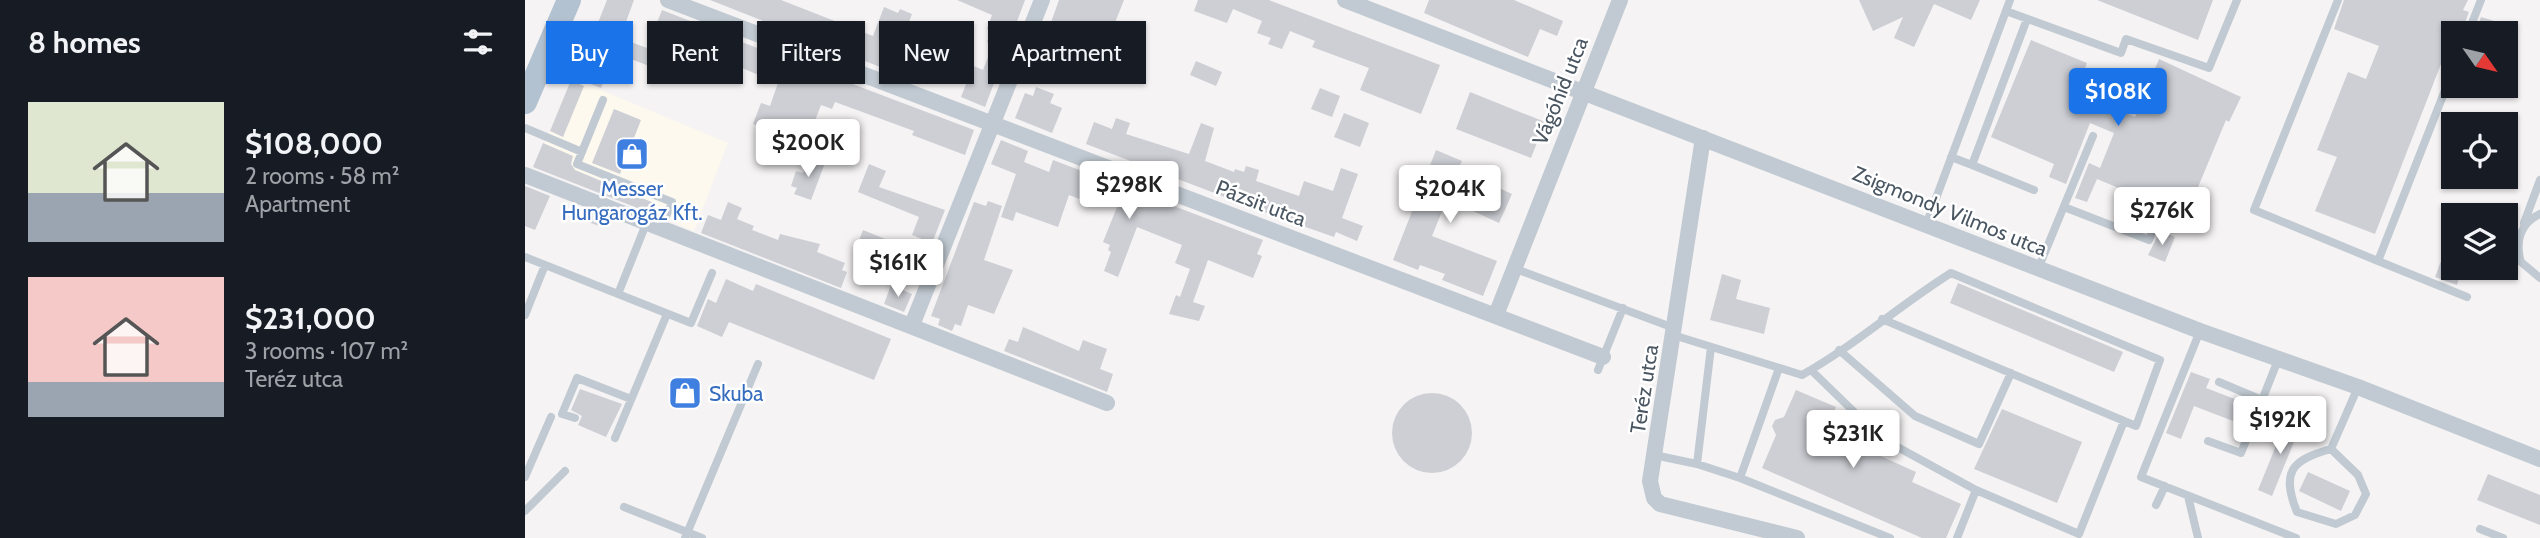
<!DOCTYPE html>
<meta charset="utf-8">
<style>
:root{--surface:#171b24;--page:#242831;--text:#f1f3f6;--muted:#9ea1a6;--accent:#1a73e8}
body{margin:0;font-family:Cabin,sans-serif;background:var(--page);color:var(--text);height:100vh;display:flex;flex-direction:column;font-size:26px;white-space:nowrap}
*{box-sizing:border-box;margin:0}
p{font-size:23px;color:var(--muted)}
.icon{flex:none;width:38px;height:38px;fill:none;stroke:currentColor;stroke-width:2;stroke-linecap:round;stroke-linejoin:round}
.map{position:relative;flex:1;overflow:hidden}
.sheet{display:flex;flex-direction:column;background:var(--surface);width:525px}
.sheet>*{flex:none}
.top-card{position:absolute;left:21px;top:21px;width:665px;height:63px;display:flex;gap:14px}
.needle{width:46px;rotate:124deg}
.fabs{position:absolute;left:1916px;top:21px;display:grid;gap:14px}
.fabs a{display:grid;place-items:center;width:77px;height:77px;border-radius:0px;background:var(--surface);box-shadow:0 2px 5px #0004;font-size:35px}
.price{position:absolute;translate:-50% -60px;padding:0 16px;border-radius:7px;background:#fff;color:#222;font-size:23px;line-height:46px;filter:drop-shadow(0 2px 4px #0008)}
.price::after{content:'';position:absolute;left:50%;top:42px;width:21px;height:16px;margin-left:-10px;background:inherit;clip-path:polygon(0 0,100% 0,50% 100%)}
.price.on{background:var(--accent);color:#fff}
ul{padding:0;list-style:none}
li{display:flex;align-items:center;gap:21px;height:175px;padding:0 28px}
li span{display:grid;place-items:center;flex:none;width:196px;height:140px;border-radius:0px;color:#555}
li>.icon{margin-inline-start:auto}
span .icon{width:84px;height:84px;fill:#fffc;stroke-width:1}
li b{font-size:30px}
h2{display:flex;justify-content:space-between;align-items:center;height:84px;padding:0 28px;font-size:30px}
.chip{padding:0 24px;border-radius:0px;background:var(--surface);box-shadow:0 2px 5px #0004;font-size:24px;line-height:63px}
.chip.on{background:var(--accent);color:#fff}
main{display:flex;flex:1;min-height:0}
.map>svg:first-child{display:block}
</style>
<main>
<section class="sheet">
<h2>8 homes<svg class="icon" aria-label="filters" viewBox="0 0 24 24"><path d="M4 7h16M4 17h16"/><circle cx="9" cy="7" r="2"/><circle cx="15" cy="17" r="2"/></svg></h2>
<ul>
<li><span style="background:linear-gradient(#dfe7d0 65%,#9aa5b1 0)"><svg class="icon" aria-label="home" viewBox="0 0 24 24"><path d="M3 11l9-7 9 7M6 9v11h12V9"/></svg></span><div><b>$108,000</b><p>2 rooms · 58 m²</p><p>Apartment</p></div></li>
<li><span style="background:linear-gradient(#f6c9c9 75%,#9aa5b1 0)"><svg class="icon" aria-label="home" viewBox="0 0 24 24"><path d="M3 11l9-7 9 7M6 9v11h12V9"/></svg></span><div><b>$231,000</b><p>3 rooms · 107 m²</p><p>Teréz utca</p></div></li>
</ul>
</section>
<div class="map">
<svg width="2015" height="538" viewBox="0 0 2015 538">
<rect width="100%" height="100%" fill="#f5f3f3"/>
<!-- commercial -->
<path fill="#fdf9ef" d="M47 78 203 143 169 231 10 166Z"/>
<!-- building -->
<path fill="#cdcfd5" d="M82 0H109L95 38 122 48 137 10 188 30 179 52 152 41 140 72 90 53 76 88 51 78Z
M185 0H256L348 36 359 7 373 13 375 9 387 14 373 51 381 53 373 74Z
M432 0H500L460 107 436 97 443 79 425 71 430 58 458 70 468 44 462 42 466 31 462 29 467 15Z
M534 0H599L580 48 586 50 581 62 539 47 534 60 515 53Z
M673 0H744L915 65 896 114 835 90 844 68 787 47 790 41 765 31 757 49 743 44 746 38 732 33 737 21 708 9 702 23 669 11Z
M904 0H989L1038 21 1032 36 1015 29 1003 57 899 13Z
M1334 0H1455L1446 20 1409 4 1389 47 1369 38 1378 17 1348 31Z
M1572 0H1688L1673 40Z
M1819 0H1943L1938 10 1944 12 1936 33H1928L1850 234 1790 211 1812 157 1792 150 1823 72 1841 79 1854 46 1809 29Z
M1956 17 1976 23 1972 33H1950Z
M1506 40 1562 63 1550 93 1610 117 1634 59 1716 97 1704 122 1701 120 1661 216 1572 179 1562 202 1550 198 1564 163 1575 168 1589 133 1565 123 1541 184 1524 177 1529 164 1466 137Z
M214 41 449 130 440 155 387 135 389 131 310 102 307 109 296 105 282 141 266 135 257 163 236 155 245 131 228 124 236 103 245 106 253 83 205 63Z
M671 61 697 72 691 86 665 75Z
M46 80 59 86 38 137 25 131Z
M511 87 529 94 525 103 537 108 527 133 490 118 500 93 508 96Z
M795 88 815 96 807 117 786 109Z
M945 92 1020 122 1006 158 931 129Z
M89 109 116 120 95 174 67 163Z
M819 113 844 123 835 147 809 137Z
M591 118 605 123 601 134 664 154 676 123 689 128 680 161 709 172 710 169 719 172 721 166 734 170 731 181 774 196 779 181 808 191 816 168 833 174 817 218 838 226 832 241 811 232 809 237 755 218 561 144 569 122 587 129Z
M476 140 503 151 499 162 524 172 528 160 738 240 732 254 737 256 728 278 683 260 668 302 680 306 674 321 644 314 651 295 655 297 665 269 650 263 657 245 612 227 593 277 579 271 586 252 583 250 585 245 578 242 592 207 565 197 563 202 544 195 533 227 491 212 488 221 476 217 491 174 466 164Z
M18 143 48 156 46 164 50 170 129 203 125 213 8 167Z
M911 150 937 161 933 169 987 194 974 223 922 199 907 236 972 261 958 296 917 280 920 274 895 265 893 270 868 260Z
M284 157 300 163 286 200 269 194 272 188 266 186 271 171 278 173Z
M344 164 361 171 354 187 420 210 407 243 387 235 394 217 333 192Z
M0 186 25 196 10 230 0 226Z
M463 201 477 206 459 260 488 270 469 314 443 305 436 326 430 324 427 331 413 325 415 319 406 316 449 202 461 206Z
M203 202 217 208 212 219 229 226 227 230 253 240 255 234 295 244 292 252 320 263 317 270 322 272 316 288 176 233 183 215 196 220Z
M62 211 78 217 74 226 58 220Z
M338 230 370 243 364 257 332 245Z
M1635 231 1650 237 1640 262 1623 255Z
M1916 261 1928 268H1937L1932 285 1910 277Z
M1197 274 1216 280 1211 299 1245 308 1239 334 1185 320Z
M201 279 228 291 231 284 366 339 349 380 204 322 197 337 172 326 183 299 191 303Z
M1433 283 1598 352 1589 372 1425 303Z
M366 285 387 294 379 312 359 304Z
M498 327 554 351 558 340 582 349 575 369 588 374 582 392 479 351 484 339 493 342Z
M1666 372 1685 379 1681 388 1715 401 1708 421 1669 406 1656 439 1641 433Z
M55 389 97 404 81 437 53 425 57 416 46 410Z
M1271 390 1311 407 1306 418 1343 434 1345 437 1340 449 1391 472 1387 482 1436 504 1421 538H1397L1237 468 1251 435 1247 426 1250 420 1259 417Z
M867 433a40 40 0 1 1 80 0a40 40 0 1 1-80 0Z
M1477 409 1557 442 1532 503 1449 469Z
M1763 416 1777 422 1747 496 1733 490Z
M1783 472 1825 491 1816 511 1774 491Z
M1963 474 2015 495V525L1952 500Z"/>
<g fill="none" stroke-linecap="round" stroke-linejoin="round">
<!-- lane -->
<path stroke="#c1cad2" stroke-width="8" d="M1813 0 1729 210 1853 261 1928 70
M1481 11 1596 53 1601 39 1684 68 1712 0
M1502 19 1447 165 1509 190
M1943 33 1956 0
M78 100 52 164 147 202 136 229
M0 128 57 152
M1426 157 1447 165
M1539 207 1624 240 1634 216
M2015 214C1995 223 1990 242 1996 262L2015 278
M1999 223 2015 180
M1401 225 1485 0
M0 257 166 323 187 273
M1853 261 1942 297
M988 268 1149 328
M1513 269 1568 136
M93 294 121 224
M0 315 20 265
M1675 331 1616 477 1771 538
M1148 335 1277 375C1329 346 1375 305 1426 273L1635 360 1611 426 1357 319
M1314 350 1390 416 1454 444 1486 373
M1254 368 1215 478 1365 538
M1073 370 1098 308
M1286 370 1356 438 1451 490 1554 534 1599 421
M1694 382 1737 400
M50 418 37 414 52 378 106 399
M90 438 142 314
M1683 441 1716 453 1753 360
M1806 449 1833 475 1841 494 1830 515 1811 524 1772 512C1756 472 1766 460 1806 449L1833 387
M1129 455 1172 464 1215 478
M1172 464 1186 347
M0 477 26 417
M1663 496 1673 538
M1631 505 1640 486
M99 507 177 538
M0 511 40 471
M1955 529 1978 538
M160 538 233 364
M1432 538 1451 490"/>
<!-- street -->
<path stroke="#c1cad2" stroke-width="16" d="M143 0 1078 357
M820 0 1675 331 1833 387 2015 459
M1178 138 1125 481 1129 498 1135 504 1272 538
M0 175 582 403
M971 315 1095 0
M387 325 517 0"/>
<!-- primary -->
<path stroke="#b3c2d1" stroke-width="24" d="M0 102 44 0"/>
</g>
<!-- icons -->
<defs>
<symbol id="shop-square" viewBox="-11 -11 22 22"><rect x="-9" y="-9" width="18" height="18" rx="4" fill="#3f7fe0" stroke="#fff"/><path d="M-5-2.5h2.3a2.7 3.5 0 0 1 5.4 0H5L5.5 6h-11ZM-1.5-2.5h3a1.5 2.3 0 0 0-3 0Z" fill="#fff"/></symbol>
</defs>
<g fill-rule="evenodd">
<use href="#shop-square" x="88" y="135" width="38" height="38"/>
<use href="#shop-square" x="141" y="374" width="38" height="38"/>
</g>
<g text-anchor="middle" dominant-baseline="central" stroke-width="5" stroke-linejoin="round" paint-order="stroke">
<!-- street labels -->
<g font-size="21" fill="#4a5661" stroke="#fff">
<text transform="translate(1035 91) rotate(-68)">Vágóhíd utca</text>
<text transform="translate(736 203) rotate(21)">Pázsit utca</text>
<text transform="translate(1425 211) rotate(22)">Zsigmondy Vilmos utca</text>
<text transform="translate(1119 389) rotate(-81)">Teréz utca</text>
</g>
<!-- shop labels -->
<g font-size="21" fill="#366cbe" stroke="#fff">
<text x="107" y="188">Messer<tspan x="107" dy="24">Hungarogáz Kft.</tspan></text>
<text x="184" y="393" text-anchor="start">Skuba</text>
</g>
</g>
</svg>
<div class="fabs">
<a><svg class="needle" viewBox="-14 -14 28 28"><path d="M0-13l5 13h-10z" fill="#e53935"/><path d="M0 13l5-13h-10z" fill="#9ea1a6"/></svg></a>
<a><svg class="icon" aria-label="locate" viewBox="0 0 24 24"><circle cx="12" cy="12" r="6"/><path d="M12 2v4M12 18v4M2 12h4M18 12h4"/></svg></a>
<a><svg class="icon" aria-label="layers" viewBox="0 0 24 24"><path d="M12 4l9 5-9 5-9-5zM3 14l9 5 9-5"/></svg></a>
</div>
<b class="price on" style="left:1593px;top:128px">$108K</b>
<b class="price" style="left:283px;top:179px">$200K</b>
<b class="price" style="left:604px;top:221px">$298K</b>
<b class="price" style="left:925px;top:225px">$204K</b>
<b class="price" style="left:1637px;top:247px">$276K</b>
<b class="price" style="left:373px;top:299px">$161K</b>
<b class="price" style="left:1755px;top:456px">$192K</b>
<b class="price" style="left:1328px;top:470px">$231K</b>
<div class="top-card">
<a class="chip on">Buy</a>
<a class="chip">Rent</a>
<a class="chip">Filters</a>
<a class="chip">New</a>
<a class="chip">Apartment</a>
</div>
</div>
</main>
